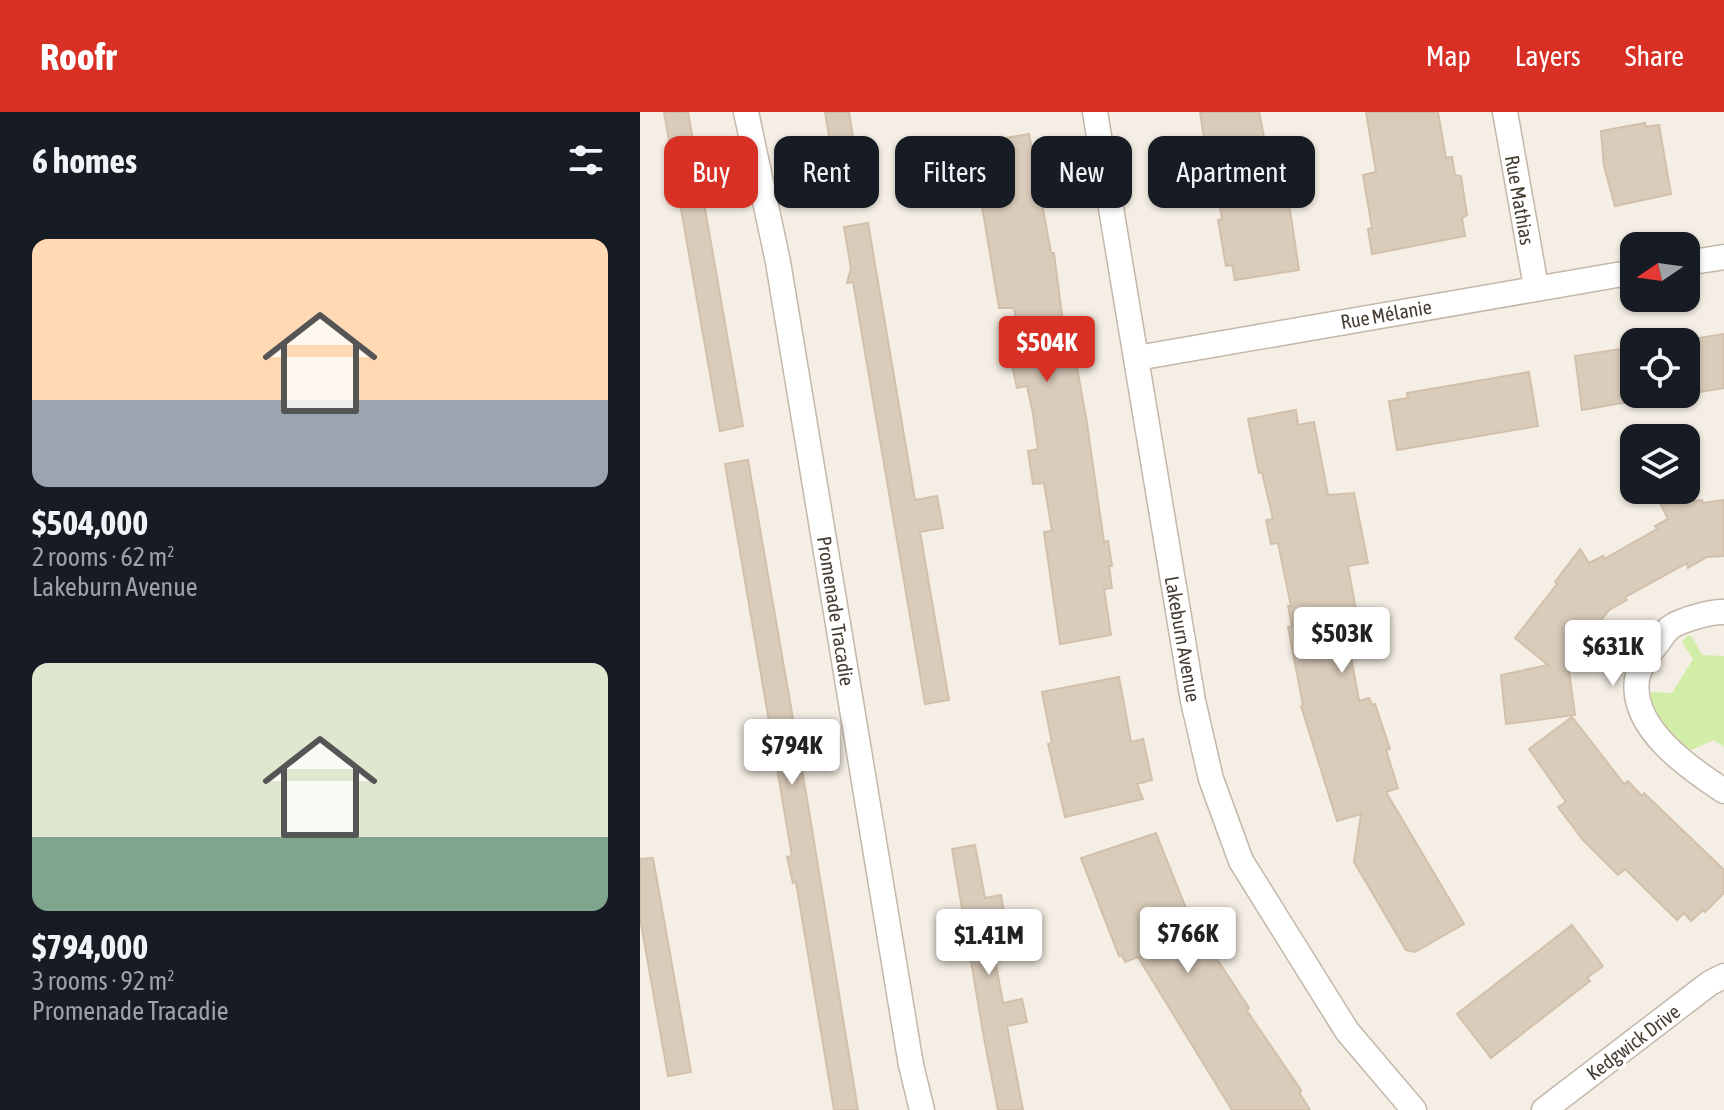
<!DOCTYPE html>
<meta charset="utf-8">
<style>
:root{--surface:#171b24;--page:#20242c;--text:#f1f3f6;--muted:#9ea1a6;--accent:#d93025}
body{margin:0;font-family:"Asap Condensed",sans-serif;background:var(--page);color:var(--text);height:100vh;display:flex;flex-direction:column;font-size:30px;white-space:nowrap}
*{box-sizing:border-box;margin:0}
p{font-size:26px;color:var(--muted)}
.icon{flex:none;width:44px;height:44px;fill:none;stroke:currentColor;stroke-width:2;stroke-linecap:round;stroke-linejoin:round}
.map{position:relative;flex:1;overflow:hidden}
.side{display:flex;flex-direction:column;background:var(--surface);width:640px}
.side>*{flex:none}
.hud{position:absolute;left:24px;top:24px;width:760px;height:72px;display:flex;gap:16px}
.needle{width:52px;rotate:257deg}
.fabs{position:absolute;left:980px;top:120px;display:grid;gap:16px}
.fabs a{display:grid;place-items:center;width:80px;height:80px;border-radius:16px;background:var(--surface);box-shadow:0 2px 6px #0004;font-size:40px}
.price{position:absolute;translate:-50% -68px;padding:0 18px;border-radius:8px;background:#fff;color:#222;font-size:26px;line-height:52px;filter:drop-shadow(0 2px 4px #0008)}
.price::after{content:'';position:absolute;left:50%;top:48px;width:24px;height:18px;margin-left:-12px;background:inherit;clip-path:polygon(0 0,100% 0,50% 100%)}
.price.current{background:var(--accent);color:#fff}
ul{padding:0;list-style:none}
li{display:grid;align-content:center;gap:16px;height:424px;padding:0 32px}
li span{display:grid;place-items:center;height:248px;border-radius:16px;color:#555}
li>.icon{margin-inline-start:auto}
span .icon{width:144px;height:144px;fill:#fffc;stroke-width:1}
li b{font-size:34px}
h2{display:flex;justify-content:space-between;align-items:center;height:96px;padding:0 32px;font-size:34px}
.tag{padding:0 28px;border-radius:16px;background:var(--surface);box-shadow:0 2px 6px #0004;font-size:28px;line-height:72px}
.tag.current{background:var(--accent);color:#fff}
header{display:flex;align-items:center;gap:48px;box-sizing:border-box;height:112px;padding:0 40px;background:var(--accent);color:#fff}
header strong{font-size:38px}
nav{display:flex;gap:44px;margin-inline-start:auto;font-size:28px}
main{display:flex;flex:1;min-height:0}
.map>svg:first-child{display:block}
</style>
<header>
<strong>Roofr</strong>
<nav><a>Map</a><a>Layers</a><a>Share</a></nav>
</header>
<main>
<section class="side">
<h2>6 homes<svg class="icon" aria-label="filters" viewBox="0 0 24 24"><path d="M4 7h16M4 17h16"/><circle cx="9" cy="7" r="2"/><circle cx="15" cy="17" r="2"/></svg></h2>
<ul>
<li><span style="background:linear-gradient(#ffd9b3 65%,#9aa5b1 0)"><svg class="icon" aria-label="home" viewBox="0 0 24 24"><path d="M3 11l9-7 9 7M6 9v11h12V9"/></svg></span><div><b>$504,000</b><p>2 rooms · 62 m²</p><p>Lakeburn Avenue</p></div></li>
<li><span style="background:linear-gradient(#dfe7d0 70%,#7fa58c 0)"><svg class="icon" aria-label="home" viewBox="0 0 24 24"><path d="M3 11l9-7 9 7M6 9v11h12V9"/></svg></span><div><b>$794,000</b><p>3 rooms · 92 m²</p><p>Promenade Tracadie</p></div></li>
</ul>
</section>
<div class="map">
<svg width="1084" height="998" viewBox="0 0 1084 998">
<rect width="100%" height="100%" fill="#f4eee4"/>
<!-- green -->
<path fill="#d2eda8" d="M1048 523 1053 526 1062 543 1084 544V635L1074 628 1049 639C1033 623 1012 606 1010 582L1013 580 1032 581 1053 547 1042 530Z"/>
<!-- building -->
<path fill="#daccbb" stroke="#d2c0ab" stroke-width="2" d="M24 0H48L103 314 80 319Z
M185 0H209L223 87 200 90Z
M560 0H619L635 80 647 78 659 158 595 168 592 153 586 154 578 108 582 107 573 54 569 43 558 45 564 26Z
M726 0H798L806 46 812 45 815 63 821 64 827 103 822 106 825 124 732 142 728 117 732 116 723 63 736 60Z
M1005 11 1006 15 1019 13 1031 82 975 94 964 54 961 19Z
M389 22 393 43H398L402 69H398L411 141H414L424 219 430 218 446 305 464 430 468 429 472 454H469L472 476 464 477 471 523 420 532 404 420 412 419 404 371 393 372 388 339 398 337 393 302 387 274 377 276 370 243 382 242 374 196H359L332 34 342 33V30Z
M228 111 275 388 297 384 303 416 280 420 309 588 285 592 213 170 207 171 211 156 204 115Z
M1084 222V276L1046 282V228Z
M994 235V289L942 298 935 244Z
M889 260 898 314 757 338 749 289 768 286 767 281Z
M656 298 658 313 674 310 688 383 714 381 728 451 708 454 723 537 710 539 719 589 729 586 732 593 735 592 750 637 746 638 758 676 746 680 824 812 775 840 766 838 714 750 721 702 697 709 661 594 663 593 648 515 652 514 648 494H651L638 431 631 432 626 408 633 407 622 360 619 361 618 357 608 307Z
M108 348 168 693 218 998H194L156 770 153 771 147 745 152 744 85 352Z
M1062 388 1063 391 1084 388V444L1067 445 1048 456 1047 451 985 485 987 488 969 498 928 552 935 603 866 612 861 563 908 553 875 526 917 472 915 470 940 437 949 451 963 444 964 447 1017 417 1015 414 1028 407 1021 393Z
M479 565 491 630 503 627 512 668 497 672 503 687 425 705 408 632 412 631 402 580Z
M932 605 984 672 988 669 1002 684 1004 681 1084 758V781L1065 800 1063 798 1051 809 1044 801 1037 808 985 757 978 763 943 728 918 695 926 690 889 637Z
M516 721 564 841 570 837 583 856 609 896 607 899 661 978 660 982 670 998H592L498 845 485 850 482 843 479 844 441 746Z
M335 733 345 786 361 783 367 817 350 820 363 891 382 887 387 910 367 914 383 998H358L344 926 312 737Z
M13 746 51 960 28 964 0 806V747Z
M932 813 963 854 947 866 950 869 851 946 817 902Z"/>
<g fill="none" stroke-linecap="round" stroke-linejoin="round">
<defs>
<path id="street" d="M106 0 138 150 271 953 282 998
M455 0 553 589 571 667 601 749 707 919 774 998
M865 0 896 175
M1046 151 1084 145
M497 246 994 160
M1084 500C1072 499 1041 508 1031 515 1026 518 1022 525 1019 529 1010 541 1000 552 997 567 990 616 1049 656 1084 679
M904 998 1070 871 1084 864"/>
</defs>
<!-- street casing -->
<use href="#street" stroke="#c3b8a9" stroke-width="27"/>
<!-- street -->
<use href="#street" stroke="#fff" stroke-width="24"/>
</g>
<g text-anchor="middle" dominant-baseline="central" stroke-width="6" stroke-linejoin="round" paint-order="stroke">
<!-- street labels -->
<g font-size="20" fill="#473e33" stroke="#fff">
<text transform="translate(880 88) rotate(80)">Rue Mathias</text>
<text transform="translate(746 202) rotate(-10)">Rue Mélanie</text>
<text transform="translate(196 499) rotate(81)">Promenade Tracadie</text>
<text transform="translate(543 527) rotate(80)">Lakeburn Avenue</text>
<text transform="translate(993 930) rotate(-37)">Kedgwick Drive</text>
</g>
</g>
</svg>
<div class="fabs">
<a><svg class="needle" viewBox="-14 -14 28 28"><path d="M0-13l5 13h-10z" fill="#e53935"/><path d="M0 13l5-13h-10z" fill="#9ea1a6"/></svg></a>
<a><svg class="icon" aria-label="locate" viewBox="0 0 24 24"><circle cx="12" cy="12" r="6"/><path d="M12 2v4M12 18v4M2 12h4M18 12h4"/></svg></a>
<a><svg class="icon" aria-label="layers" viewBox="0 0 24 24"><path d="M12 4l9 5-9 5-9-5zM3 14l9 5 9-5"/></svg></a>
</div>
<b class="price current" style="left:407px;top:272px">$504K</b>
<b class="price" style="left:702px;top:563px">$503K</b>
<b class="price" style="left:973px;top:576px">$631K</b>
<b class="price" style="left:152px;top:675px">$794K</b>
<b class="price" style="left:548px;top:863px">$766K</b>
<b class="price" style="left:349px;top:865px">$1.41M</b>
<div class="hud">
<a class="tag current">Buy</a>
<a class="tag">Rent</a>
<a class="tag">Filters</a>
<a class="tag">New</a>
<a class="tag">Apartment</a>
</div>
</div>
</main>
